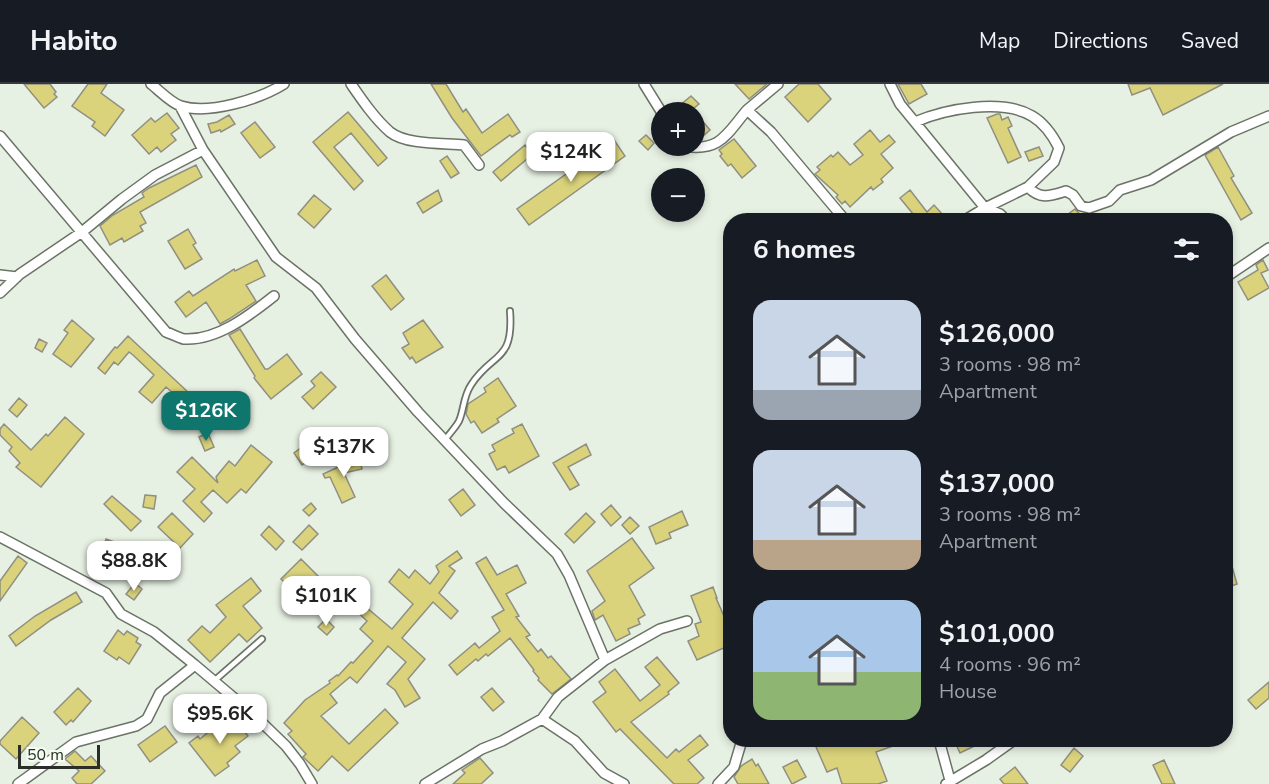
<!DOCTYPE html>
<meta charset="utf-8">
<style>
:root{--surface:#171b24;--page:#242831;--text:#f1f3f6;--muted:#9ea1a6;--line:#363941;--accent:#0f766e}
body{margin:0;font-family:"Nunito Sans",sans-serif;background:var(--page);color:var(--text);height:100vh;display:flex;flex-direction:column;font-size:22px;white-space:nowrap}
*{box-sizing:border-box;margin:0}
p{font-size:20px;color:var(--muted)}
.icon{flex:none;width:33px;height:33px;fill:none;stroke:currentColor;stroke-width:2;stroke-linecap:round;stroke-linejoin:round}
.map{position:relative;flex:1;overflow:hidden}
.panel{position:absolute;left:723px;top:129px;width:510px;height:534px;display:flex;flex-direction:column;background:var(--surface);border-radius:24px;box-shadow:0 3px 9px #0003}
.panel>*{flex:none}
.buttons{position:absolute;left:651px;top:18px;display:grid;gap:12px}
.buttons a{display:grid;place-items:center;width:54px;height:54px;border-radius:50%;background:var(--surface);box-shadow:0 3px 9px #0003;font-size:30px}
.scale{position:absolute;left:18px;bottom:15px;width:82px;box-sizing:border-box;padding-left:6px;border:3px solid #2a2d28;border-top:0;font-size:16px;line-height:21px;white-space:nowrap;color:#2a2d28;-webkit-text-stroke:4px #f4fef0;paint-order:stroke}
.price{position:absolute;translate:-50% -51px;padding:0 14px;border-radius:12px;background:#fff;color:#222;font-size:20px;line-height:39px;filter:drop-shadow(0 2px 3px #0008)}
.price::after{content:'';position:absolute;left:50%;top:36px;width:18px;height:14px;margin-left:-9px;background:inherit;clip-path:polygon(0 0,100% 0,50% 100%)}
.price.on{background:var(--accent);color:#fff}
ul{padding:0;list-style:none}
li{display:flex;align-items:center;gap:18px;height:150px;padding:0 30px}
li span{display:grid;place-items:center;flex:none;width:168px;height:120px;border-radius:18px;color:#555}
li>.icon{margin-inline-start:auto}
span .icon{width:72px;height:72px;fill:#fffc;stroke-width:1}
li b{font-size:26px}
h2{display:flex;justify-content:space-between;align-items:center;height:72px;padding:0 30px;font-size:26px}
header{display:flex;align-items:center;gap:36px;box-sizing:border-box;height:84px;padding:0 30px;background:var(--surface);border-bottom:2px solid var(--line)}
header strong{font-size:28px}
nav{display:flex;gap:33px;margin-inline-start:auto;font-size:21px}
.map>svg:first-child{display:block}
</style>
<header>
<strong>Habito</strong>
<nav><a>Map</a><a>Directions</a><a>Saved</a></nav>
</header>
<div class="map">
<svg width="1269" height="700" viewBox="0 0 1269 700">
<rect width="100%" height="100%" fill="#e7f1e3"/>
<!-- building -->
<path fill="#dad37b" stroke="#908f80" stroke-width="1.5" d="M24 0H50L56 8 54 10 57 13 44 24Z
M88 0H107L101 9 124 26 105 52 92 42 95 38 72 22Z
M431 0H446L463 28 466 25 482 49 508 30 520 48 512 53 510 51 481 72 452 34Z
M735 0H767L749 15Z
M799 0H818L831 15 808 38 785 13Z
M898 0H921L927 10 909 20Z
M1128 0H1223L1163 31 1150 4 1132 11Z
M691 12 699 20 689 28H672Z
M694 27 710 46 702 53 694 44Z
M348 28 387 74 378 82 351 49 334 63 363 97 354 106 313 58Z
M167 29 179 44 171 50 176 56 161 68 157 63 149 70 132 51 151 34 155 38Z
M997 30H1000L1002 36 1008 33 1012 42 1008 44 1021 73 1008 79 987 34Z
M229 31 235 40 221 48 220 46 211 49 208 40 217 38Z
M255 38 275 63 260 74 241 49Z
M870 46 880 58 889 51 895 58 881 70 893 84 881 95 883 98 873 106 871 103 850 123 845 117 842 120 836 113 838 111 815 90 820 86 817 83 831 71 833 73 838 68 850 81 863 71 854 60Z
M646 51 654 59 648 66 639 57Z
M734 55 756 82 742 94 731 80 728 82 720 72 722 70 719 66Z
M614 56 625 72 529 141 517 125Z
M525 61 533 70 501 97 493 88Z
M1039 63 1043 72 1029 77 1025 68Z
M1218 63 1234 92 1231 94 1252 129 1241 136 1205 71Z
M447 72 459 89 451 94 440 77Z
M196 81 202 93 140 128 146 139 140 142 143 147 124 158 122 154 110 161 100 142 113 131 144 113 142 109 149 104Z
M438 106 442 117 423 129 417 119Z
M910 106 927 128 934 121 943 131 938 136H918L900 114Z
M314 111 331 125 314 144 298 130Z
M1075 125 1085 136H1060Z
M188 145 196 159 193 161 202 175 185 185 168 157Z
M257 176 265 192 246 201 256 217 229 235 220 240 206 218 186 233 175 218 189 207 193 212 234 185 235 187Z
M1263 176 1268 186 1261 189 1269 204 1248 216 1238 198 1258 186 1256 181Z
M386 191 404 215 391 226 372 202Z
M72 236 94 255 71 283 53 270 68 249 64 246Z
M423 236 443 263 416 279 412 273 410 275 402 264 409 260 403 249Z
M240 245 265 285H268L287 270 302 290 271 315 254 294 255 292 229 251Z
M128 252 204 323 187 344 179 336 189 323 166 303 152 319 139 308 154 291 133 271 129 268 118 281 114 278 105 290 98 284 115 263 117 264Z
M39 255 47 259 42 268 35 264Z
M321 288 336 303 313 325 302 313 315 302 311 297Z
M498 294 516 322 497 335 499 338 482 349 474 337 471 339 466 330 468 320 486 308 484 304Z
M19 314 27 321 17 333 9 326Z
M65 333 84 350 41 403 16 383 20 379 9 367 12 363 0 351V345L4 340 31 366 46 350 48 352Z
M522 340 539 372 509 389 505 382 497 386 489 370 495 367 492 361 514 349 512 345Z
M208 349 214 363 205 367 199 353Z
M317 352 326 364 302 381 294 369Z
M586 360 591 371 568 383 579 401 570 406 553 379Z
M251 361 272 378 246 409 241 405 227 419 213 406 201 418 212 429 204 438 183 417 195 405 177 388 192 373 218 399 216 393 229 377 235 382Z
M359 372 362 385 344 389 355 413 342 419 330 393 325 394 323 390 349 378 348 375Z
M463 405 475 421 461 432 449 416Z
M145 411 156 412 154 425 143 423Z
M112 412 141 437 131 447 104 420Z
M311 419 316 425 309 432 303 426Z
M611 421 621 433 611 442 601 430Z
M682 427 688 441 669 449 671 454 656 460 649 443Z
M172 429 193 450 180 464 158 443Z
M586 429 595 438 574 459 565 450Z
M630 433 639 442 630 450 622 441Z
M309 441 318 450 302 466 293 458Z
M269 442 284 457 276 466 261 451Z
M632 454 654 484 629 502 645 531 638 535 640 540 628 545 630 550 616 557 603 531 595 536 592 527 605 517 587 487Z
M106 455 120 460 116 470 103 465Z
M457 467 462 474 449 482 455 487 439 509 458 527 451 535 433 518 402 554 425 575 408 595 420 614 405 623 395 606 387 600 406 578 388 562 357 599 350 593 330 610 337 619 321 632 349 660 385 625 398 639 348 687 332 672 318 687 303 673 306 670 288 650 292 647 284 639 305 616 330 599 329 597 337 591 338 592 351 578 353 579 373 557 360 545 367 537 348 519 354 513 392 545 413 520 389 498 399 485 409 494 415 486 430 500 439 488 436 482Z
M1226 468H1228L1237 500 1226 504Z
M18 472 27 479 0 517V497Z
M486 473 497 491 517 481 526 499 506 510 519 532 516 533 530 551 526 553 538 568 541 565 548 574 551 572 571 595 552 610 538 596 539 594 533 587 534 586 510 554 488 572 486 570 478 577 476 575 457 591 449 581 475 559 479 564 500 547 492 533 504 526 476 479Z
M301 475 318 492 298 512 281 495Z
M251 494 261 507 243 522 262 544 247 558 239 550 210 578 188 556 202 542 210 549 226 533 216 521Z
M135 499 142 505 134 516 126 510Z
M713 503 717 514H716L727 539 730 537V558L725 561 726 563 697 576 688 557 699 552 695 540 701 538 691 512Z
M76 508 82 518 51 536 16 562 9 552 35 532Z
M326 535 334 543 327 551 318 543Z
M118 546 124 551 127 547 138 554 136 558 141 561 129 580 119 573 117 576 104 567Z
M657 573 679 599 668 608 669 610 631 638 667 674 676 665 679 668 700 651 708 661 688 676 704 694 697 700H674L620 645 616 648 593 618 606 608 599 598 615 585 640 617 660 601 645 583Z
M1269 598V614L1256 625 1248 616Z
M78 604 91 617 73 638 71 636 66 641 54 628Z
M492 604 504 618 493 627 481 613Z
M230 630 248 652 235 662 240 668 227 679 229 682 215 692 189 659 198 652 200 655Z
M22 633 39 649 16 675 0 660V657Z
M165 642 177 658 150 678 138 661Z
M813 656H907V657L876 668 887 697 878 700H842L837 684 827 688Z
M961 656H987L960 669 955 658Z
M1074 664 1083 672 1070 688 1061 681Z
M75 667 85 677 91 672 105 687 91 700H77L72 694 79 687 65 675Z
M480 674 493 689 481 700H453L465 689 462 686Z
M752 675 756 682 758 680 769 700H738L734 693 741 682Z
M797 676 806 693 792 700 783 683Z
M1164 676 1175 700H1162L1153 681Z
M1015 683 1028 700H1004L1000 695Z"/>
<g fill="none" stroke-linecap="round" stroke-linejoin="round">
<defs>
<path id="service" d="M445 356C449 350 456 343 459 337 464 326 463 313 471 301 492 268 514 279 510 227
M214 597 262 555"/>
<path id="minor" d="M151 0C160 7 171 19 181 22 209 31 260 15 284 0
M351 0C362 16 375 35 390 48 406 61 444 59 464 61L479 81
M644 0 662 29
M890 0 900 20 985 124 1028 103 1054 78 1059 64C1053 52 1044 39 1032 32 1002 14 945 25 915 38
M180 22 203 66 276 173 316 204 355 255 418 328 504 419 557 470 569 491 605 576
M747 26 778 0
M0 52 166 248C172 250 179 254 184 255 217 257 250 231 274 212
M684 62C720 68 726 51 747 26L771 48 845 136
M1028 103C1040 116 1050 112 1066 107L1073 111 1081 122 1089 124 1109 117 1120 106 1151 96 1231 48 1269 32
M965 136 985 124 1000 130 1006 136
M0 191 17 193
M1226 193 1269 164
M0 209 20 190 82 148 122 115 155 91 203 66
M0 453 106 509 121 530 154 548 195 581 253 630 286 662 300 680 312 700
M542 635 575 657 604 689 624 700
M939 656 951 700
M18 700 76 658 136 642 147 635 160 609 195 581
M425 700 482 665 502 657 542 635 558 613 605 576 660 545 687 537
M718 700 734 683 742 656
M946 700 986 676 1014 656"/>
</defs>
<!-- service casing -->
<use href="#service" stroke="#6b7367" stroke-width="8"/>
<!-- minor casing -->
<use href="#minor" stroke="#6b7367" stroke-width="12"/>
<!-- service -->
<use href="#service" stroke="#fff" stroke-width="4.5"/>
<!-- minor -->
<use href="#minor" stroke="#fff" stroke-width="9"/>
</g>
</svg>
<div class="buttons">
<a>+</a>
<a>−</a>
</div>
<div class="scale">50 m</div>
<b class="price" style="left:571px;top:99px">$124K</b>
<b class="price on" style="left:206px;top:358px">$126K</b>
<b class="price" style="left:344px;top:394px">$137K</b>
<b class="price" style="left:134px;top:508px">$88.8K</b>
<b class="price" style="left:326px;top:543px">$101K</b>
<b class="price" style="left:220px;top:661px">$95.6K</b>
<section class="panel">
<h2>6 homes<svg class="icon" aria-label="filters" viewBox="0 0 24 24"><path d="M4 7h16M4 17h16"/><circle cx="9" cy="7" r="2"/><circle cx="15" cy="17" r="2"/></svg></h2>
<ul>
<li><span style="background:linear-gradient(#c9d6e8 75%,#9aa5b1 0)"><svg class="icon" aria-label="home" viewBox="0 0 24 24"><path d="M3 11l9-7 9 7M6 9v11h12V9"/></svg></span><div><b>$126,000</b><p>3 rooms · 98 m²</p><p>Apartment</p></div></li>
<li><span style="background:linear-gradient(#c9d6e8 75%,#b9a48a 0)"><svg class="icon" aria-label="home" viewBox="0 0 24 24"><path d="M3 11l9-7 9 7M6 9v11h12V9"/></svg></span><div><b>$137,000</b><p>3 rooms · 98 m²</p><p>Apartment</p></div></li>
<li><span style="background:linear-gradient(#a9c7e8 60%,#8fb573 0)"><svg class="icon" aria-label="home" viewBox="0 0 24 24"><path d="M3 11l9-7 9 7M6 9v11h12V9"/></svg></span><div><b>$101,000</b><p>4 rooms · 96 m²</p><p>House</p></div></li>
</ul>
</section>
</div>
